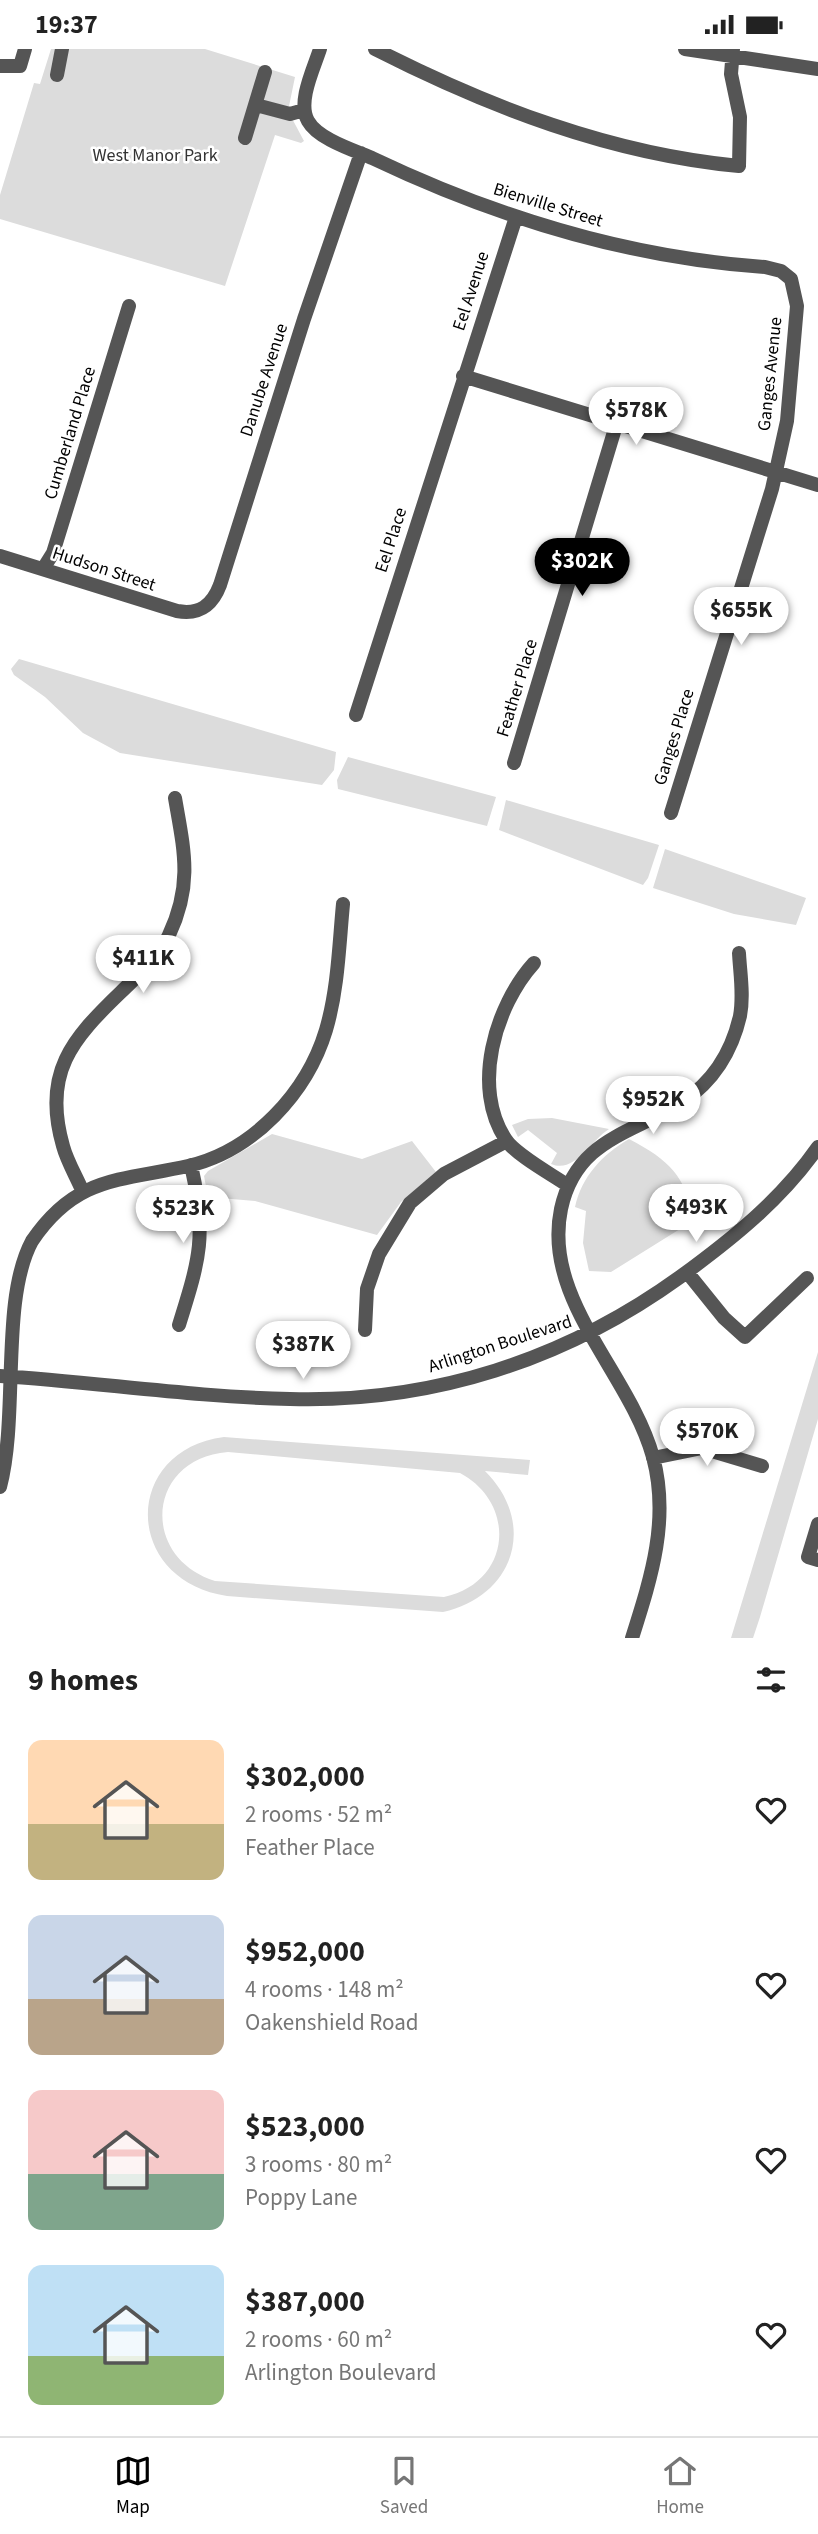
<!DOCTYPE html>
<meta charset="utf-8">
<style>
:root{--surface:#fff;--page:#f6f6f6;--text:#222;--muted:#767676;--line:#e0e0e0;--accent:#000}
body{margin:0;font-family:"Source Sans 3",sans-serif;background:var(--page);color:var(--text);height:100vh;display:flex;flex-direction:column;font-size:26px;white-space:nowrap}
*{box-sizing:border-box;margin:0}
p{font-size:23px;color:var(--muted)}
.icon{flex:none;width:38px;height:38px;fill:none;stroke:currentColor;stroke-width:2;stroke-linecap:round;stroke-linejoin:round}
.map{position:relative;height:1589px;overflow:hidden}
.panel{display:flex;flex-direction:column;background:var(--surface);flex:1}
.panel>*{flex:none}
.price{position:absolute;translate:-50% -60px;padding:0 16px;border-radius:24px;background:#fff;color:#222;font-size:23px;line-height:46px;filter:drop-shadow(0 2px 4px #0008)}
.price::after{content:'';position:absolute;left:50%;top:42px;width:21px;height:16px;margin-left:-10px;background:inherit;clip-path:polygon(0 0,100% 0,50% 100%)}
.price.selected{background:var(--accent);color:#fff}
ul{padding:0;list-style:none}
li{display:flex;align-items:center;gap:21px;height:175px;padding:0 28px}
li span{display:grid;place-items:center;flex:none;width:196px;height:140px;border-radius:14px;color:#555}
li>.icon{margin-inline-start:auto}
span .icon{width:84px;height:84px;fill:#fffc;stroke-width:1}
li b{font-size:30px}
h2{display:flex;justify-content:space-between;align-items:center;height:84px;padding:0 28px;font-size:30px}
.status{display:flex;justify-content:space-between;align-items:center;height:49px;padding:0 35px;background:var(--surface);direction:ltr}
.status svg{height:19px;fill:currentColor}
.dock{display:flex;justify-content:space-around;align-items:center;height:98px;border-top:2px solid var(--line);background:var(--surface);font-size:19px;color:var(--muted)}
.dock a{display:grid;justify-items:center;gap:4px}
.dock .selected{color:var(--accent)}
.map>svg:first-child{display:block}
</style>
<div class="status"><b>19:37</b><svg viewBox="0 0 49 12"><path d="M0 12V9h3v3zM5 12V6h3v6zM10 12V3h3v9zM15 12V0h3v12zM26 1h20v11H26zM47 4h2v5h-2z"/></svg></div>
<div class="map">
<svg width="818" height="1589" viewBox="0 0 818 1589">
<rect width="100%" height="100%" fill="#fff"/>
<!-- green -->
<path fill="#dcdcdc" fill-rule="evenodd" d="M51 0H205L295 28 288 62 304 92 301 94 275 86 225 237 0 170V146L34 34 40 35Z
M19 610 336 703 334 721 322 736 120 704 83 684 45 648 14 626 11 620Z
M348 708 496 748 487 777 338 740 337 731Z
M506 751 659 796 648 829 643 836 499 781Z
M665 800 806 849 796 876 734 865 653 839Z
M552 1069 609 1080C590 1092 575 1125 551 1115L557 1104 528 1081 518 1088 512 1076 528 1070Z
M272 1085 362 1110 412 1092 436 1123 401 1153 377 1186 255 1152 208 1148 204 1127 208 1122Z
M629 1090C671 1112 683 1126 696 1170L611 1223 589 1222 583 1194 586 1162 575 1158C582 1127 602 1106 629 1090Z
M818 1303V1370L760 1568 753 1589H731Z
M224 1388 530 1411 528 1426 485 1422C538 1475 514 1547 443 1563L227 1547C122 1531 122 1401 224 1388ZM228 1403 460 1424C518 1455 511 1534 444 1548L215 1532C139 1508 147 1409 228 1403Z"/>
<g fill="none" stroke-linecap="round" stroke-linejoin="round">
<!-- minor -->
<path stroke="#555" stroke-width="14" d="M320 0C314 19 297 53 308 72 318 90 353 101 372 109 496 168 628 209 765 218L781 222 791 230 797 257 787 372 772 440 671 764
M375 0C489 58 611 105 739 117L740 68 731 25 733 0
M685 0 818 20
M0 17H20L25 0
M57 26 62 0
M256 56 290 65 304 61
M245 89 265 23
M463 327 818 436
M0 507 177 562C199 566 212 557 220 536L304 270 361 104
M43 520 53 504 129 257
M356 666 516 168
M514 714 617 373
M534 914C495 957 471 1039 506 1091 516 1106 551 1125 567 1136
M82 1141C76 1127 67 1112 63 1097 42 1024 72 990 121 943 139 925 159 909 169 886 193 835 184 801 175 749
M687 1223 724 1269 745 1288 807 1229
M179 1276C200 1209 207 1186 191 1116
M365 1281 367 1240 379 1205 410 1154 444 1125 507 1092
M0 1327C96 1333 193 1348 290 1350 432 1354 565 1311 680 1228 732 1190 781 1151 818 1098
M653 1409 702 1399 762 1417
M0 1438C19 1366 0 1251 32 1192 76 1127 120 1132 188 1117 253 1102 307 1044 326 981 338 940 339 897 343 855
M818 1475 808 1508 818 1511
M632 1589C651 1529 670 1471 653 1408 630 1324 542 1251 561 1160 576 1090 632 1085 682 1053 713 1033 732 1002 740 967 744 946 740 924 739 904"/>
</g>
<g text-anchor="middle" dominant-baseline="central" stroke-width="5" stroke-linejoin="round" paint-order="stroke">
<!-- park labels -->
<g font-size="18" fill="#333" stroke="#fff">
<text x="155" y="106">West Manor Park</text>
</g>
<!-- street labels -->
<g font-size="18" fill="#000" stroke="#fff">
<text transform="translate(548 156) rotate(17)">Bienville Street</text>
<text transform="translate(471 242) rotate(-72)">Eel Avenue</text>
<text transform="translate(770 325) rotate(-84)">Ganges Avenue</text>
<text transform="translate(264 331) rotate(-72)">Danube Avenue</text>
<text transform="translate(70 384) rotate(-73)">Cumberland Place</text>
<text transform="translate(391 491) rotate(-72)">Eel Place</text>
<text transform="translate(104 520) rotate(18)">Hudson Street</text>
<text transform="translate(517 639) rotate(-73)">Feather Place</text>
<text transform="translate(674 688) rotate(-73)">Ganges Place</text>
<text transform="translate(500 1295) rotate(-18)">Arlington Boulevard</text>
</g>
</g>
</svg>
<b class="price" style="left:636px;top:398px">$578K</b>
<b class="price selected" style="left:582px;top:549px">$302K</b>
<b class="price" style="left:741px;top:598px">$655K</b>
<b class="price" style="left:143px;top:946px">$411K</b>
<b class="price" style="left:653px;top:1087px">$952K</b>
<b class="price" style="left:696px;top:1195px">$493K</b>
<b class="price" style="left:183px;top:1196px">$523K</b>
<b class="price" style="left:303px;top:1332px">$387K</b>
<b class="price" style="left:707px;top:1419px">$570K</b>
</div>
<section class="panel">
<h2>9 homes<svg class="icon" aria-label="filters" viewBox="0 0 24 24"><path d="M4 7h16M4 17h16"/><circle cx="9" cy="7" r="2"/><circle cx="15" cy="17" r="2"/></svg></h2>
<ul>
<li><span style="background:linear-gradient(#ffd9b3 60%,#c2b280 0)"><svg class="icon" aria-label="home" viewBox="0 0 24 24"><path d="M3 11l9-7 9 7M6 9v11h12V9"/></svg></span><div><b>$302,000</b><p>2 rooms · 52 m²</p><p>Feather Place</p></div><svg class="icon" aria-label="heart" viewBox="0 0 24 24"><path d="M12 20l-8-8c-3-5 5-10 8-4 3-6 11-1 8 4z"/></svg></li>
<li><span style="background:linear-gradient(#c9d6e8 60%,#b9a48a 0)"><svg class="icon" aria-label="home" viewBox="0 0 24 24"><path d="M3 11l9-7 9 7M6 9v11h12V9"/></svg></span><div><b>$952,000</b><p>4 rooms · 148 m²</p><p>Oakenshield Road</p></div><svg class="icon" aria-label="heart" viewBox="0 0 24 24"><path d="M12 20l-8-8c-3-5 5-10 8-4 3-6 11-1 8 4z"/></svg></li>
<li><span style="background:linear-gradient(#f6c9c9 60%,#7fa58c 0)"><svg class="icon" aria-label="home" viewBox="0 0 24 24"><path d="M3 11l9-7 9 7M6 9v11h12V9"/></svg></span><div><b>$523,000</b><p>3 rooms · 80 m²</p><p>Poppy Lane</p></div><svg class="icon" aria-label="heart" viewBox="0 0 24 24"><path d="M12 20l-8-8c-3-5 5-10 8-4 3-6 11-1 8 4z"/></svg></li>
<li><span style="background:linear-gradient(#bfe0f5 65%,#8fb573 0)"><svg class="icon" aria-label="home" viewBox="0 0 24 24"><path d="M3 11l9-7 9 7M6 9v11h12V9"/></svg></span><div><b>$387,000</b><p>2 rooms · 60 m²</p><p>Arlington Boulevard</p></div><svg class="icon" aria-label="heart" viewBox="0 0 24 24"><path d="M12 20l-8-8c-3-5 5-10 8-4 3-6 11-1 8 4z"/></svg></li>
</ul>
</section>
<nav class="dock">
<a class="selected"><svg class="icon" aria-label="map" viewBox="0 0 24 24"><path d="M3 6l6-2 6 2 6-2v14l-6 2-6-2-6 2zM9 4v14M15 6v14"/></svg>Map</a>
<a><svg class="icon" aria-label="saved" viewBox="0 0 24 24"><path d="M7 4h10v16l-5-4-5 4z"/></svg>Saved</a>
<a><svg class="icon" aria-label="home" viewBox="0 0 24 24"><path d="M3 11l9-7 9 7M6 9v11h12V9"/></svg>Home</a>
</nav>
